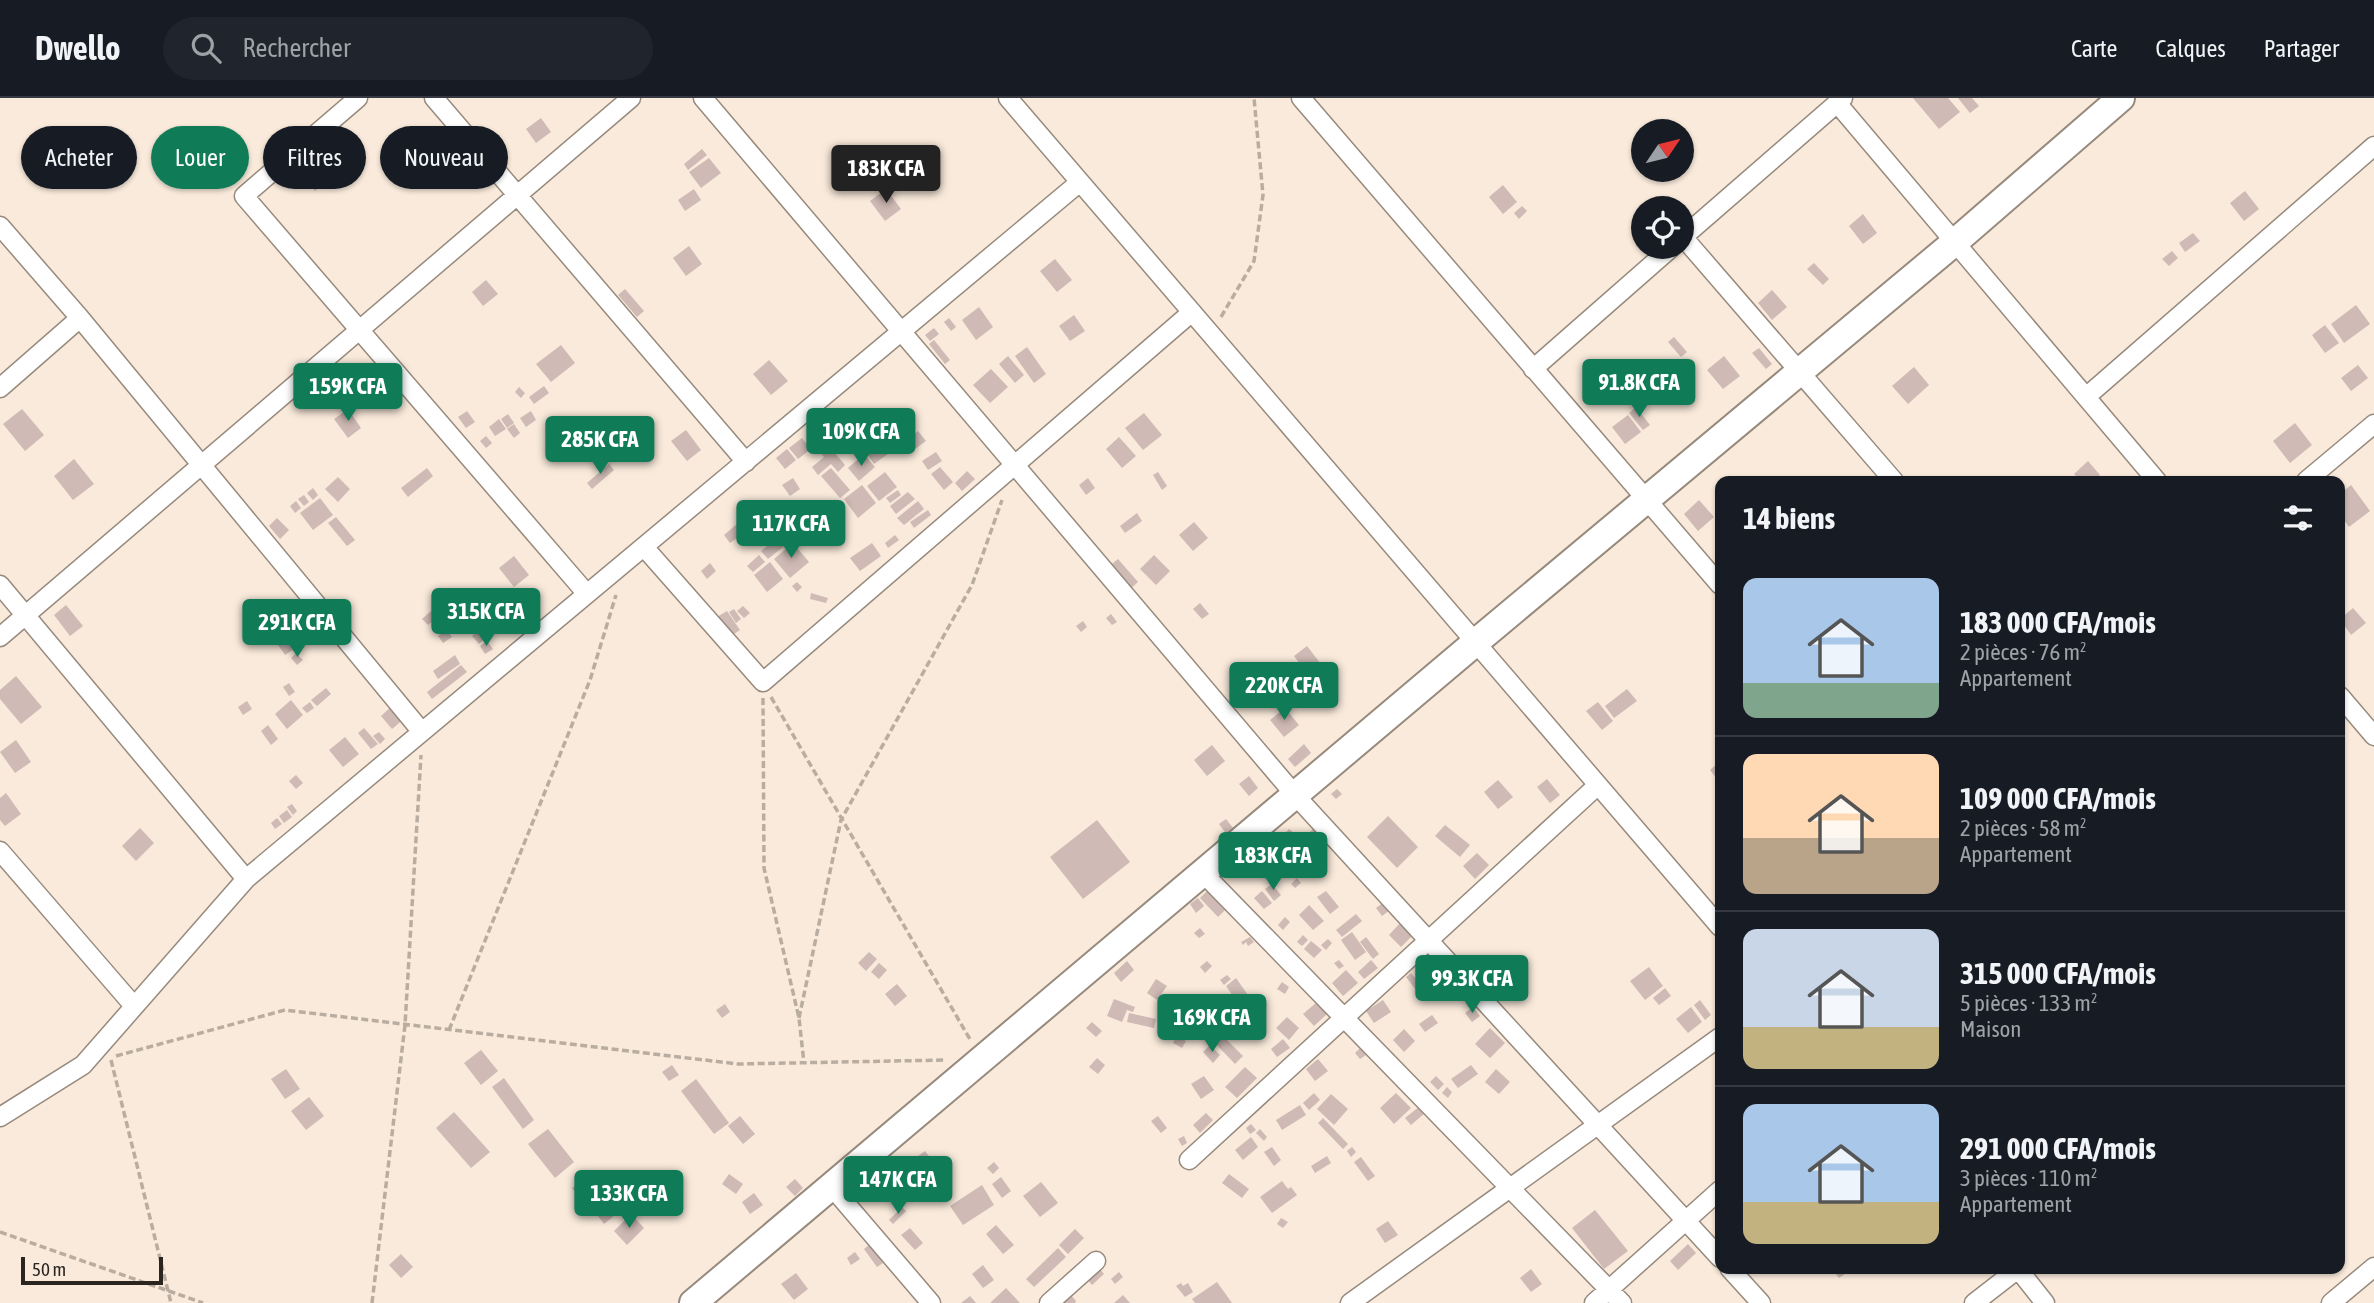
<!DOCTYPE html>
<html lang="fr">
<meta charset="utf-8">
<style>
:root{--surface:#171b24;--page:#20242c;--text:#f1f3f6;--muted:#9ea1a6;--line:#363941;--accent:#0f7c57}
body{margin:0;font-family:"Asap Condensed",sans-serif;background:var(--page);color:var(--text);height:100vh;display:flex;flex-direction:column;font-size:26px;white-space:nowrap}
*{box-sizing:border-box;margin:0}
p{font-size:23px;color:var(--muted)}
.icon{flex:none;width:38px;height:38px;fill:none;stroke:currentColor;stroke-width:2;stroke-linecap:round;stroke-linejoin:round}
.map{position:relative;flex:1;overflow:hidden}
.side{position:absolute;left:1715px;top:378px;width:630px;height:798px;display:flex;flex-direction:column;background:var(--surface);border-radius:14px;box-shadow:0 2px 5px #0004}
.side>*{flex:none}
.top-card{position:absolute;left:21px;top:28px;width:665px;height:63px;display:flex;gap:14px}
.needle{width:46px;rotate:55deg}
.buttons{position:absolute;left:1631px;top:21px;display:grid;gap:14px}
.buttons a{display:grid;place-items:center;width:63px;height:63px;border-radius:50%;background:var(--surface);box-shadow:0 2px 5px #0004;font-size:35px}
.scale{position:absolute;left:21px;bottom:18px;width:142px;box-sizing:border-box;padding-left:7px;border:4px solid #2a251f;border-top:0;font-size:19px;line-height:24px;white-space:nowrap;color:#2a251f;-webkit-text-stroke:5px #f9eadb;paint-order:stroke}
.price{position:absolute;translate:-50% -60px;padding:0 16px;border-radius:7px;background:var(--accent);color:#fff;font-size:23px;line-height:46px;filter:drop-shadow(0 2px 4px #0008)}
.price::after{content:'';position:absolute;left:50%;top:42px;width:21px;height:16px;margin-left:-10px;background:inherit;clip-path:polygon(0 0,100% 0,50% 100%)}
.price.selected{background:#222;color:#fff}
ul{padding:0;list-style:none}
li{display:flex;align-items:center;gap:21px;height:175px;padding:0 28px}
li+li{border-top:2px solid var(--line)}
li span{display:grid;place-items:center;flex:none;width:196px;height:140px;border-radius:14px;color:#555}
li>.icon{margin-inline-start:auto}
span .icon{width:84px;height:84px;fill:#fffc;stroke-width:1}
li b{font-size:30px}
h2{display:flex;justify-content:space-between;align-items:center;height:84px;padding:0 28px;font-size:30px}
.pill{padding:0 24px;border-radius:32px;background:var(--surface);box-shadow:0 2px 5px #0004;font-size:24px;line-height:63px}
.pill.selected{background:var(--accent);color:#fff}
header{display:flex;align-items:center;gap:42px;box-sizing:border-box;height:98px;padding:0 35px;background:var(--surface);border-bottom:2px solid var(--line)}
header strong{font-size:33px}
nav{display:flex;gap:38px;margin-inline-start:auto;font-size:24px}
.search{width:490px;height:63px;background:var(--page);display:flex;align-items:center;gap:18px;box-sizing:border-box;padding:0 24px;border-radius:38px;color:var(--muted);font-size:26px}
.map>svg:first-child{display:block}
</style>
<header>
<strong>Dwello</strong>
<div class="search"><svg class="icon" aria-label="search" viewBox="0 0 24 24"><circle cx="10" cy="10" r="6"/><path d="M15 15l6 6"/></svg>Rechercher</div>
<nav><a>Carte</a><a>Calques</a><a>Partager</a></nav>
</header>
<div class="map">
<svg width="2374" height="1205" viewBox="0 0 2374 1205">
<rect width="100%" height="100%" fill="#f9eadb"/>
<!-- building -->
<path fill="#cfbab5" d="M1913 0H1948L1960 14 1939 31Z
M1958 0H1972L1979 8 1970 15Z
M541 20 551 34 536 45 526 31Z
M702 51 707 57 688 72 684 66Z
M709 60 721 75 701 90 689 74Z
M314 64 328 82 315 93 300 75Z
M1503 87 1517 104 1503 116 1489 99Z
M694 91 701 102 685 113 678 102Z
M886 91 901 111 885 123 870 103Z
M2245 93 2259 111 2244 123 2230 105Z
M1522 108 1527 113 1519 121 1514 115Z
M1863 116 1877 135 1863 146 1849 128Z
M2193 135 2200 143 2185 154 2179 145Z
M689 148 702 166 686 178 673 160Z
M2172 153 2178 160 2169 168 2162 161Z
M1055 161 1072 182 1057 194 1040 173Z
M1814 165 1829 181 1823 187 1807 171Z
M486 182 498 196 483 208 472 194Z
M625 191 644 213 637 219 618 197Z
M1772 192 1787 209 1772 222 1758 205Z
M2356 207 2370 226 2344 245 2331 226Z
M979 209 993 229 976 242 962 222Z
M1074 217 1085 233 1070 243 1059 228Z
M949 220 956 229 951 233 944 224Z
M2325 227 2339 245 2325 255 2312 237Z
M934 230 939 236 930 243 925 237Z
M1674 239 1687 254 1681 259 1668 244Z
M934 242 950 262 945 266 929 246Z
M561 247 575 265 551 284 536 266Z
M1027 249 1046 276 1034 285 1015 258Z
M1759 250 1772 266 1766 271 1752 255Z
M1008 258 1024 277 1015 285 999 266Z
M1724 258 1740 278 1723 291 1707 272Z
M769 262 788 283 771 297 753 276Z
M2358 267 2368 280 2351 293 2341 280Z
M1914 269 1929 287 1908 306 1892 288Z
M991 271 1008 289 990 305 973 287Z
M544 288 549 295 534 306 529 299Z
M519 289 525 295 521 300 515 294Z
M1636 309 1650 327 1643 332 1629 315Z
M22 311 44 337 25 353 3 326Z
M348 311 361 330 348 340 334 321Z
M885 312 894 322 890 325 881 316Z
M467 313 475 324 466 330 458 319Z
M531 313 536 322 526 329 520 320Z
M1144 315 1162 337 1143 352 1125 330Z
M508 316 514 325 507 330 501 321Z
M1628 317 1641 334 1625 346 1612 329Z
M907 318 916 330 899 343 890 331Z
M499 321 506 331 495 338 489 329Z
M2295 325 2312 347 2290 365 2273 343Z
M514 326 520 335 514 340 507 331Z
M577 327 584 336 563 352 557 343Z
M686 332 701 352 687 363 671 343Z
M918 333 926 343 911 354 903 344Z
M881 337 892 353 874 366 863 349Z
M486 338 492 345 486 350 480 343Z
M1119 339 1136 358 1122 370 1106 351Z
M802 340 811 351 798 361 789 350Z
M824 342 845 367 838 374 831 366 818 377 812 369 824 359 816 349Z
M787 351 796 362 785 371 776 360Z
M936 354 942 363 928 372 922 363Z
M864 356 875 369 859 383 848 370Z
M74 361 94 386 73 402 54 378Z
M2088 363 2100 377 2093 383H2081L2074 376Z
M609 366 614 372 592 391 587 385Z
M940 369 953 384 944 392 931 376Z
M427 370 433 378 408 399 401 390Z
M831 370 850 392 840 400 821 378Z
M967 373 975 381 962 393 955 385Z
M885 374 897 389 879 403 867 388Z
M1158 374 1167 388 1162 392 1153 377Z
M338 379 350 391 338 404 325 391Z
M793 380 800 391 790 398 782 387Z
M1088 380 1095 390 1086 397 1079 387Z
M862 387 876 405 858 420 844 401Z
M2351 387 2370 413 2349 429 2340 416V396Z
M313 390 318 397 313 402 307 395Z
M898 392 901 397 890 405 886 400Z
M908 394 915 401 896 416 890 408Z
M304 397 309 404 304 408 298 401Z
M320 400 333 417 313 432 300 415Z
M1699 402 1714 419 1698 433 1684 416Z
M296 403 301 410 295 415 290 408Z
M918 403 924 411 904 427 897 420Z
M928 412 931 417 914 430 910 424Z
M1137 415 1142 423 1125 435 1120 428Z
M824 417 840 436 832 443 816 424Z
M336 419 355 442 347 448 328 425Z
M277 420 289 432 280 441 269 428Z
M1194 424 1208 440 1193 453 1179 437Z
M737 426 744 435 730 445 724 437Z
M746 436 750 441 745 446 740 442Z
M895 437 899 442 888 450 885 445Z
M778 439 784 448 768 461 761 453Z
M793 445 809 464 790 480 774 461Z
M872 445 881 458 860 473 850 460Z
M759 457 765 464 753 474 747 468Z
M1154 457 1170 473 1156 487 1140 471Z
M514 458 529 477 514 489 499 470Z
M1118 461 1138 484 1127 494 1107 470Z
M770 464 783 481 767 494 754 477Z
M710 465 716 473 707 481 701 473Z
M797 484 802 489 797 494 792 488Z
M811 495 828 500 826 505 810 501Z
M1200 505 1209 516 1202 521 1193 511Z
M66 507 83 528 70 538 54 517Z
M489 508 506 530 499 536 482 514Z
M743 508 750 515 744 520 737 513Z
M2353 510 2366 525 2351 537 2340 521Z
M734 511 741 521 736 525 729 514Z
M431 513 436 520 428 527 422 521Z
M727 513 740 532 731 538 717 519Z
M1111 516 1117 524 1112 527 1106 520Z
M1083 523 1087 529 1081 534 1076 528Z
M446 531 452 539 443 545 438 538Z
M478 532 485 540 479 546 472 538Z
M287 541 294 551 285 557 278 547Z
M487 543 493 551 485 556 480 548Z
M1307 548 1324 570 1310 580 1294 558Z
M296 555 303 562 297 567 291 560Z
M455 557 460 566 438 581 433 573Z
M461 567 467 574 432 601 427 594Z
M16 578 42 609 21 626 0 601V592Z
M289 585 295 594 289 598 283 589Z
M326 590 331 596 317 608 311 602Z
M1627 591 1637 603 1614 620 1605 608Z
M291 602 303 617 287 631 275 616Z
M247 603 252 611 243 617 238 609Z
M310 604 314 610 307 615 302 610Z
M1598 604 1613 623 1602 632 1586 613Z
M393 607 405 620 392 631 381 618Z
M1285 610 1299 627 1284 639 1270 622Z
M268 627 278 641 271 647 261 633Z
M364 630 378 646 371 651 358 635Z
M379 634 385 641 380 646 373 638Z
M345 639 359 656 343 669 329 652Z
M16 642 31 664 15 675 0 654Z
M1304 646 1311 655 1295 669 1288 661Z
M1212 647 1225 663 1207 678 1194 662Z
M1720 663V685L1710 672Z
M296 677 303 685 296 691 289 683Z
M1249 678 1258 690 1249 698 1239 686Z
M1547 681 1560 697 1550 705 1537 689Z
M1498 682 1513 699 1498 711 1484 694Z
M1337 691 1342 696 1336 701 1331 696Z
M6 695 21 716 5 728 0 722V700Z
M292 706 297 713 293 717 287 709Z
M287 712 292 719 284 725 279 718Z
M1388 718 1418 749 1397 770 1367 739Z
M277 720 282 726 275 731 271 725Z
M1226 721 1234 731 1227 737 1219 726Z
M1097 722 1130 764 1083 801 1050 759Z
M1445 727 1470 747 1460 759 1435 738Z
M1315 729 1330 744 1315 758 1301 743Z
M140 730 154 745 136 763 122 748Z
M1289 731 1295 736 1290 742 1284 736Z
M1477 755 1489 767 1475 781 1463 768Z
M1297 780 1301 785 1295 790 1291 786Z
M1272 786 1281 797 1274 803 1265 791Z
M1207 793 1225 812 1218 819 1200 800Z
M1262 793 1272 805 1264 811 1254 800Z
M1326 793 1339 809 1330 816 1317 799Z
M1198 800 1204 808 1196 815 1190 806Z
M1384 804 1390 812 1382 818 1376 810Z
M1309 807 1324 823 1313 832 1299 817Z
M1356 816 1362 823 1342 839 1336 832Z
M1285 819 1290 824 1283 832 1278 827Z
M1401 824 1414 836 1401 849 1389 837Z
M1200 830 1205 836 1199 840 1194 835Z
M1352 834 1366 854 1355 862 1341 842Z
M1303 837 1308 842 1302 848 1297 844Z
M1250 839 1254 844 1248 848 1246 844 1243 847 1241 844Z
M1366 839 1379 856 1373 861 1360 844Z
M1328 841 1332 845 1326 852 1321 847Z
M1311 843 1322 852 1314 860 1304 851Z
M869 854 877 861 866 873 858 865Z
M1434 857 1439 863 1429 871 1424 865Z
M1339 862 1344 868 1339 871 1334 865Z
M1371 862 1378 870 1364 881 1358 874Z
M1127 863 1134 872 1121 884 1114 875Z
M1207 863 1212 868 1205 875 1200 869Z
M879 865 887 872 879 881 871 874Z
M1649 869 1663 888 1645 902 1630 883Z
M1346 872 1358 885 1343 898 1332 885Z
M1411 875 1425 892 1419 896 1406 879Z
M1227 877 1231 881 1224 887 1220 882Z
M1236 880 1248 897 1238 905 1226 888Z
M1156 881 1167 888 1157 902 1147 895Z
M1282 884 1289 889 1285 896 1277 891Z
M897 886 907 898 895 908 885 896Z
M1665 890 1671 898 1659 907 1653 900Z
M1261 900 1267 907 1252 918 1246 911Z
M1114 901 1135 909 1133 914 1127 912 1122 924 1107 918Z
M1383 902 1391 914 1374 925 1366 913Z
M1700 902 1711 917 1705 922 1694 907Z
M1221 903 1230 907 1225 919 1215 915Z
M1317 904 1327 916 1314 928 1303 916Z
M725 906 730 914 722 920 716 912Z
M1473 909 1480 918 1472 924 1465 915Z
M1691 909 1702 924 1688 935 1676 921Z
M1129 915 1156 921 1154 930 1127 924Z
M1432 917 1438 925 1425 934 1419 926Z
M1205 918 1213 923 1204 938 1196 932Z
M1287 919 1299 930 1289 942 1276 930Z
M1159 923 1191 928 1190 935 1159 930Z
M1092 924 1102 933 1096 939 1086 930Z
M1490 930 1505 945 1490 960 1475 946Z
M1404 931 1415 943 1404 954 1393 942Z
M1222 937 1243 958 1235 966 1214 944Z
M1176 938 1186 943 1182 950 1173 945Z
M1283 941 1290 950 1277 959 1271 951Z
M1210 947 1220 957 1213 965 1203 954Z
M1360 950 1366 957 1360 961 1355 955Z
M481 952 498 973 481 987 464 965Z
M1097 960 1105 967 1098 976 1089 969Z
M1318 961 1328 973 1315 983 1306 971Z
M672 967 679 977 669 983 662 974Z
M1471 967 1478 976 1458 990 1451 981Z
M1245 969 1257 980 1237 1000 1225 989Z
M286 971 300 991 285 1001 271 981Z
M1496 971 1510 984 1499 996 1485 984Z
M1204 978 1214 992 1201 1001 1191 986Z
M1436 978 1444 986 1438 992 1430 984Z
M504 980 534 1022 523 1031 492 989Z
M696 981 729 1025 714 1036 681 993Z
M1447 989 1452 994 1448 1000 1442 995Z
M1314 995 1320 1002 1309 1012 1303 1005Z
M1396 995 1411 1010 1394 1026 1380 1010Z
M1331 996 1348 1011 1334 1027 1317 1011Z
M309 999 324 1018 306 1032 291 1013Z
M1300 1007 1306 1017 1282 1032 1276 1022Z
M1420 1008 1425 1015 1411 1027 1405 1020Z
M454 1014 490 1054 471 1070 436 1030Z
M1206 1015 1213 1022 1200 1035 1193 1027Z
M740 1018 755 1036 743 1046 728 1028Z
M1158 1018 1167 1030 1161 1035 1151 1023Z
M1323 1020 1348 1046 1343 1051 1318 1025Z
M1251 1026 1256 1032 1250 1036 1246 1030Z
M548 1031 574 1064 555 1080 528 1046Z
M1260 1031 1267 1039 1264 1043 1256 1035Z
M1184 1038 1187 1045 1182 1048 1178 1041Z
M1251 1039 1258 1049 1243 1062 1235 1052Z
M1272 1049 1281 1062 1274 1068 1264 1054Z
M1352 1049 1356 1054 1351 1059 1347 1053Z
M925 1053 941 1074 927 1085 911 1063Z
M1327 1058 1331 1065 1315 1075 1311 1068Z
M1361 1059 1375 1078 1368 1083 1354 1064Z
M895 1061 905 1071 897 1079 887 1069Z
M994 1064 999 1070 993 1076 987 1070Z
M594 1073 610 1094 588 1111 572 1090Z
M729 1076 743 1086 736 1096 722 1086Z
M1229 1076 1249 1091 1242 1100 1222 1085Z
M1001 1079 1011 1093 1002 1100 992 1086Z
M795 1081 803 1090 795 1098 786 1089Z
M1282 1083 1288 1091 1291 1089 1297 1097 1272 1115 1260 1099Z
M1041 1084 1058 1105 1040 1119 1023 1098Z
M982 1087 994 1107 963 1127 950 1108Z
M916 1089 922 1094 916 1101 910 1095Z
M754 1095 763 1107 750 1116 742 1104Z
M615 1098 624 1110 604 1126 595 1114Z
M902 1109 906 1113 893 1126 889 1122Z
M1595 1112 1628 1153 1604 1171 1572 1130Z
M631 1116 644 1130 627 1147 614 1133Z
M1281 1120 1288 1124 1283 1130 1277 1126Z
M1388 1123 1398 1137 1385 1145 1376 1131Z
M996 1127 1014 1147 1003 1156 986 1136Z
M910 1130 923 1145 915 1152 901 1137Z
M1075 1131 1084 1140 1068 1156 1059 1147Z
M870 1146 883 1165 877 1169 864 1151Z
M1688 1146 1696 1155 1678 1172 1670 1163Z
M1058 1150 1066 1159 1034 1189 1026 1181Z
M855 1154 860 1161 851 1167 847 1160Z
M401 1156 413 1169 401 1180 389 1167Z
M983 1167 994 1182 983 1190 972 1176Z
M1098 1169 1104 1176 1092 1187 1086 1180Z
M1531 1171 1542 1186 1531 1194 1520 1180Z
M1832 1171H1852L1839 1180Z
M1119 1174 1123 1179 1115 1186 1111 1181Z
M796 1175 808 1191 794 1202 781 1186Z
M1217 1184 1232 1205H1195L1192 1201Z
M1181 1185 1183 1188 1188 1185 1193 1194 1185 1199 1176 1188Z
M1006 1190 1020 1205H990Z
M1070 1196 1076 1203 1075 1205H1060Z
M1123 1197 1130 1205H1114Z
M970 1198 976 1205H961Z"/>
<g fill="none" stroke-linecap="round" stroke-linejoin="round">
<defs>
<path id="street" d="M358 0 244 98 587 496
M434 0 746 364
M703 0 1295 697 1720 1160
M1008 0 1720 829
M1301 0 1720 487
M1837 5 2157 383
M0 128 80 220 422 634
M1683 139 1894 383
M1682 140 1843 0
M1533 271 1672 149
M0 290 80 220
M2086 299 2374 48
M2306 383 2374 326
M644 449 763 584 1192 214
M0 487 246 781
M0 539 631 0
M2340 598 2374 638
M0 753 134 908
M1203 775 1622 1205
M0 1019 83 967 246 781 1080 84
M1189 1062 1598 687
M831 1088 931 1205
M1730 1171 1761 1205
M2018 1171 2045 1205
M1049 1205 1096 1163
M1350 1205 1720 939
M1594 1205 1720 1092
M1974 1205 2018 1171
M2331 1205 2374 1169"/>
<path id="secondary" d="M693 1205 1476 544 1955 144 2121 0"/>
</defs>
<!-- street casing -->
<use href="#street" stroke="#978a7d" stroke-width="21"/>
<!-- secondary casing -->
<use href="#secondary" stroke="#978a7d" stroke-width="30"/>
<!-- path -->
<path stroke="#b9ada1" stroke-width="3.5" stroke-dasharray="7 3.5" stroke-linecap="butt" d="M1221 219 1254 163 1263 97 1254 0
M771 599 971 943
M763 600 764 770 799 920 804 965
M799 920 841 722 972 487 1002 402
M449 932 590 582 616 497
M116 958 285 912 738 966 946 962
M111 962 171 1205
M0 1134 203 1205
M372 1205 405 927 421 657"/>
<!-- street -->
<use href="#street" stroke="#fff" stroke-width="18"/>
<!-- secondary -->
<use href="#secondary" stroke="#fff" stroke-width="26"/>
</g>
</svg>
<div class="buttons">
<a><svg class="needle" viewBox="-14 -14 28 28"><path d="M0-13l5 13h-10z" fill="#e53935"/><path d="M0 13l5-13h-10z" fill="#9ea1a6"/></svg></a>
<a><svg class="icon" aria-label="locate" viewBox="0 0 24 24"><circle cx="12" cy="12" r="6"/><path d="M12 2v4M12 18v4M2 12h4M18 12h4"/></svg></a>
</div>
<div class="scale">50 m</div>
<b class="price selected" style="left:886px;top:107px">183K CFA</b>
<b class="price" style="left:1639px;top:321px">91.8K CFA</b>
<b class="price" style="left:348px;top:325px">159K CFA</b>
<b class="price" style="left:861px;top:370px">109K CFA</b>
<b class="price" style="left:600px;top:378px">285K CFA</b>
<b class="price" style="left:791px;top:462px">117K CFA</b>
<b class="price" style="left:486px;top:550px">315K CFA</b>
<b class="price" style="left:297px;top:561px">291K CFA</b>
<b class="price" style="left:1284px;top:624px">220K CFA</b>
<b class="price" style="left:1273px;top:794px">183K CFA</b>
<b class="price" style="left:1472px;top:917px">99.3K CFA</b>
<b class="price" style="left:1212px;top:956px">169K CFA</b>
<b class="price" style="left:898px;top:1118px">147K CFA</b>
<b class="price" style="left:629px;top:1132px">133K CFA</b>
<div class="top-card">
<a class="pill">Acheter</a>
<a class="pill selected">Louer</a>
<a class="pill">Filtres</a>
<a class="pill">Nouveau</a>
</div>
<section class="side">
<h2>14 biens<svg class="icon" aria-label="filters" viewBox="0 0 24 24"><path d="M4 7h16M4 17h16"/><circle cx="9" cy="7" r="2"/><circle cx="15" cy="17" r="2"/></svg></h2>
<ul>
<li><span style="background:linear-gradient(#a9c7e8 75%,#7fa58c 0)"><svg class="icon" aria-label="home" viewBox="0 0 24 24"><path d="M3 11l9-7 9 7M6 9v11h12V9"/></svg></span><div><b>183 000 CFA/mois</b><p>2 pièces · 76 m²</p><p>Appartement</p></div></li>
<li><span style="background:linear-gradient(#ffd9b3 60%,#b9a48a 0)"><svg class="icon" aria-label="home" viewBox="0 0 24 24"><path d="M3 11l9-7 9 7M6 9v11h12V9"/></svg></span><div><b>109 000 CFA/mois</b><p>2 pièces · 58 m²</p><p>Appartement</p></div></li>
<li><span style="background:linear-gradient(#c9d6e8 70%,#c2b280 0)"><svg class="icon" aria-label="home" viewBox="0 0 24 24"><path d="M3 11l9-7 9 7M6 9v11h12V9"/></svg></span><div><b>315 000 CFA/mois</b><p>5 pièces · 133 m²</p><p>Maison</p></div></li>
<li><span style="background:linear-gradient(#a9c7e8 70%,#c2b280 0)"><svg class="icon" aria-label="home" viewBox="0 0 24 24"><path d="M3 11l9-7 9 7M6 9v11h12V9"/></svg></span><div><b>291 000 CFA/mois</b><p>3 pièces · 110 m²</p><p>Appartement</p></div></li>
</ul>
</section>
</div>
